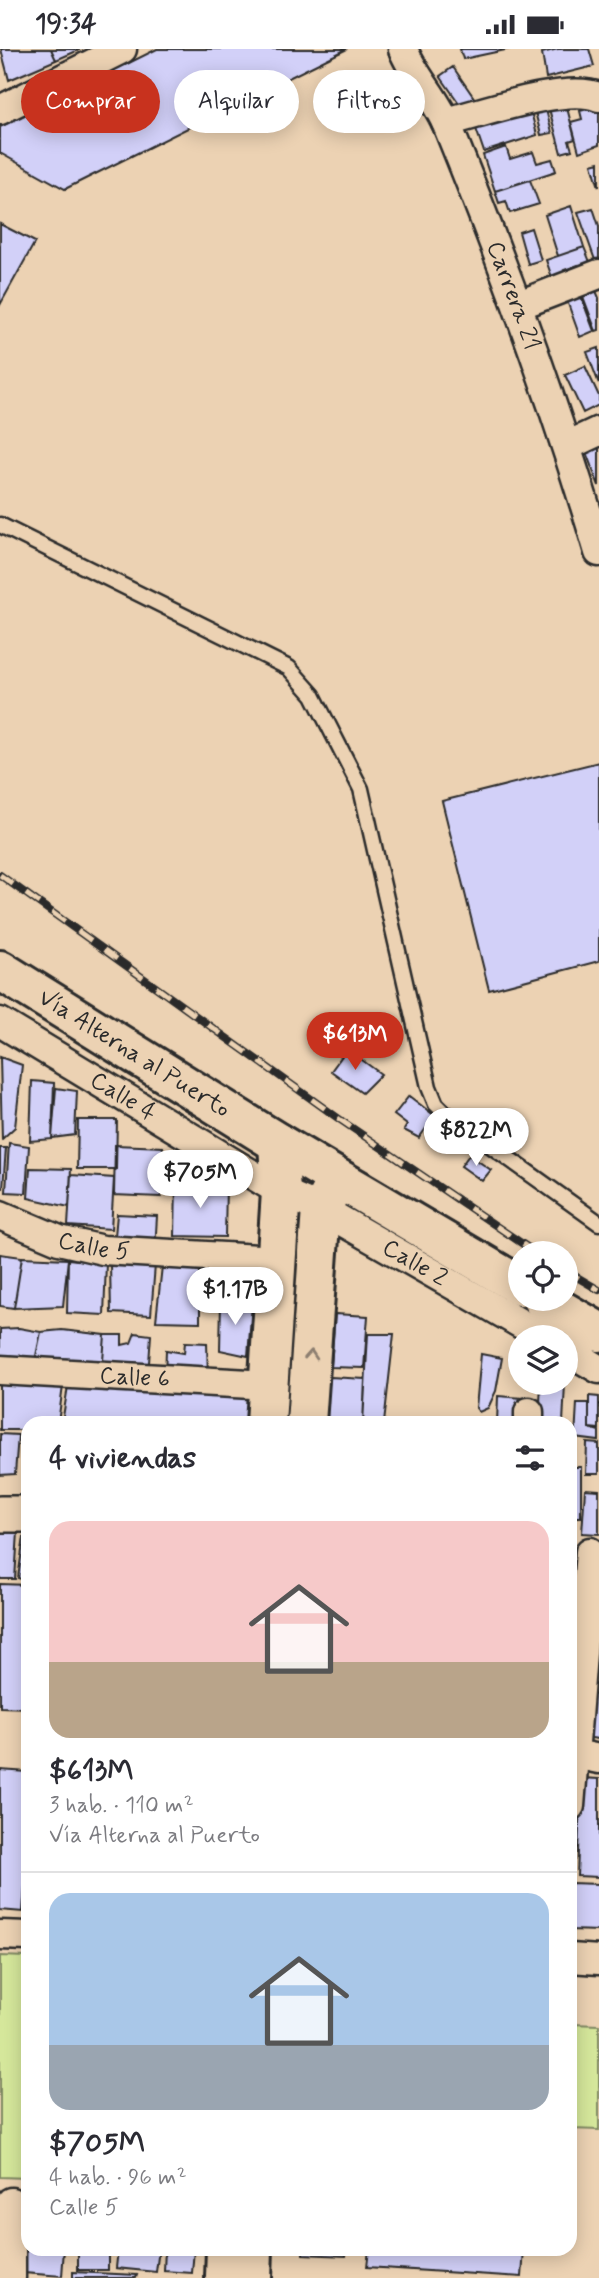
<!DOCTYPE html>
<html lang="es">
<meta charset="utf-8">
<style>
:root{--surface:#fff;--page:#f7f7f7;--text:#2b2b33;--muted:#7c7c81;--line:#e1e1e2;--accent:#c8321e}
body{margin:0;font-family:Mynerve,sans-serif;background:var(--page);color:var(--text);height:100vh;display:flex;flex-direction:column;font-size:26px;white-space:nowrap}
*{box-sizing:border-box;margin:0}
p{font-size:23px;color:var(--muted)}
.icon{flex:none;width:38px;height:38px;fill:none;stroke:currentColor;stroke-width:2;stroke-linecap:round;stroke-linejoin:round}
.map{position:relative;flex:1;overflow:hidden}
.sheet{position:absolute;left:21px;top:1367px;width:556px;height:840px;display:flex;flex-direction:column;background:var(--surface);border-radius:21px;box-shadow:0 4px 18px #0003}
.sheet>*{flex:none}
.banner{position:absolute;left:21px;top:21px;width:558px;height:63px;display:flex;gap:14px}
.buttons{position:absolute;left:508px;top:1192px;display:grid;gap:14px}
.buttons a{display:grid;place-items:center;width:70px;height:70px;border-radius:50%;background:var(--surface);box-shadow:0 4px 18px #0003;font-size:35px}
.price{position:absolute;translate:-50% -60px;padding:0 16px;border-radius:24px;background:#fff;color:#222;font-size:23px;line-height:46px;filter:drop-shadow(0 2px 4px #0008)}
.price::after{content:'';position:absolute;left:50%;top:42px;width:21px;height:16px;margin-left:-10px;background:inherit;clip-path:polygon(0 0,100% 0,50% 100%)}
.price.selected{background:var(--accent);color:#fff}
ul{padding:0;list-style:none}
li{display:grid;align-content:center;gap:14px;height:371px;padding:0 28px}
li+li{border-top:2px solid var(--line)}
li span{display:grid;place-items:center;height:217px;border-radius:21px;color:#555}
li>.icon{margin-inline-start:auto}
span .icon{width:126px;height:126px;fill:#fffc;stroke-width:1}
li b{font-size:30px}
h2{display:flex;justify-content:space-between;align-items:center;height:84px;padding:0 28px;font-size:30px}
.chip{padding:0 24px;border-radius:32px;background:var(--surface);box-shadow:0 4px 18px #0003;font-size:24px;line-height:63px}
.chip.selected{background:var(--accent);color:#fff}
.status{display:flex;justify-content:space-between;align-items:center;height:49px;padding:0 35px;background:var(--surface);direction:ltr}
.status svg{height:19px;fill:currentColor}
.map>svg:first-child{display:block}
</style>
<div class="status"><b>19:34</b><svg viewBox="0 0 49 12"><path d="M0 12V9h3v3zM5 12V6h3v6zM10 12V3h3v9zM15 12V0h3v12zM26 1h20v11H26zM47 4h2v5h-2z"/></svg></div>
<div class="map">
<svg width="599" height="2229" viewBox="0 0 599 2229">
<rect width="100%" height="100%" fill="#ecd2b3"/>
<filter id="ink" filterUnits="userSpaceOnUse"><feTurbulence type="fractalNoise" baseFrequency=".0143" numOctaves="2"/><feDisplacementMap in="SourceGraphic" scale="14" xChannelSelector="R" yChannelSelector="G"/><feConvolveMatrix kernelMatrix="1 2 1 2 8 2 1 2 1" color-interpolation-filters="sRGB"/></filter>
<g filter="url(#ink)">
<!-- green -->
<path fill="#d5e79b" stroke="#808963" stroke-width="2" d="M0 1907 28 1908V2129L0 2128Z
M571 1975 599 1976V2081L571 2080Z"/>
<!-- building -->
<path fill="#d2d0f8" stroke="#2b2b2b" stroke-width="2" d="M1 0H51L56 11 9 31Z
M51 0H79V1L56 11Z
M157 0H347L65 140 0 104V78Z
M460 0H510L463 10Z
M558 0H589L594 17 546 29 542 4Z
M453 18 479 56 466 64 440 27Z
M565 51 575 90 569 92 572 101 561 104 548 56Z
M544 53 552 84 541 86 533 55Z
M529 55 537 86 484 103 473 71Z
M595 58 599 65V96L579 103 571 73 582 70 580 62Z
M506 98 510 110 533 103 537 114 552 110 556 122 495 142 483 106Z
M599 113V138L592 115Z
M530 131 539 155 510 164 506 152 499 154 495 142Z
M571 157 584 198 558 207 545 166Z
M593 159 599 177V210L595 211 578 163Z
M0 175 35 193 0 256Z
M531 179 541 211 528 215 519 183Z
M584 198 592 218 580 224 578 216 564 221 568 230 554 234 546 211Z
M594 237 599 249V281L596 282 581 242Z
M580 245 594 282 580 288 566 249Z
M599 299V335L587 303Z
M585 317 599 347V356L583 364 565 326Z
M599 392V437L584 398Z
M599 713V912L489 941 442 752Z
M347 1000 381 1025 362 1044 331 1022Z
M0 1008 22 1016 15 1078 2 1090Z
M32 1032 54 1034 52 1090 30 1092Z
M56 1039 77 1042 75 1086 52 1089Z
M409 1047 435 1067 419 1089 404 1081 407 1076 394 1066Z
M78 1071H117L116 1120H77Z
M9 1094 29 1097 26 1144 6 1143Z
M115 1096 163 1098 161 1148 114 1146Z
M0 1099H6L3 1139H0Z
M469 1106 491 1121 482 1132 461 1117Z
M30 1119 71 1120 69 1158 28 1149Z
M71 1126 114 1129 111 1180 68 1177Z
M176 1133 226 1135 225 1188 175 1187Z
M117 1165 157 1167 155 1201 114 1198Z
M0 1205 22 1208 14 1259 0 1257Z
M22 1208 68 1210 63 1257 14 1259Z
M68 1210 106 1214 104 1266 67 1264Z
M110 1215 155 1216 151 1266 111 1264Z
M162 1217 200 1222V1273L156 1272Z
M221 1252 252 1254 248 1307 220 1301Z
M335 1265 368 1267 364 1319 331 1318Z
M19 1279 41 1283 33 1321 0 1319V1280Z
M62 1281 105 1286 102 1325 33 1321 41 1283Z
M135 1284 151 1286 148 1327 102 1325 105 1286H122V1296L131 1294Z
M368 1285H394L384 1374H363Z
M185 1293 207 1294 208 1329 165 1326 166 1301 184 1304Z
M481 1305 502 1309 496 1342 488 1359 479 1363 476 1359Z
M330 1328 365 1330 363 1374H325Z
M0 1333 63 1337 58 1374H28V1381H0Z
M541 1334H565L563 1374H539Z
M68 1337 254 1343 249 1374H62Z
M498 1347 523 1349V1374H497Z
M589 1347 599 1348V1380L589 1379Z
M577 1354H589V1379L599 1382V1392L575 1389Z
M0 1385 18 1386 15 1425 0 1426Z
M587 1394 599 1395V1425H586Z
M570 1418H581V1468H570Z
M585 1440 599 1441V1485L582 1484Z
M0 1482 18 1483 15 1530H0Z
M24 1488H28V1532L18 1529Z
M0 1535 28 1536V1659L0 1658Z
M590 1645 599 1646V1690L583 1688Z
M0 1721 28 1723V1797L23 1863 0 1861Z
M581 1729 599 1730V1828L577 1827Z
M570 1834 599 1835V1882L570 1881Z
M28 2163V2200H64L62 2227 24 2224Z
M78 2200H108V2221H78Z
M118 2200H159L156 2223 116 2219Z
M165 2200H194L192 2224 164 2222Z
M303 2200H347L346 2207 303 2205Z
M369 2200H524L522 2228 367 2218Z
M73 2223 137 2226 136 2229H73Z"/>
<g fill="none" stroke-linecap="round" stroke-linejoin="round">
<defs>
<path id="service" d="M0 476 289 619 313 646 361 740 429 1038 436 1055 445 1064 599 1174"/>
<g id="minor">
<path id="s1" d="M403 0C414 28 437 50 448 78 505 218 556 358 599 503"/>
<path d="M0 61 122 0"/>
<path d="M446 73C483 64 566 34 599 48"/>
<path d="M519 256 599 225"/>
<path d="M567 397 599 382"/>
<path id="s2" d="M0 973 281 1143 321 1160 544 1288"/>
<path id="s3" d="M0 1166 59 1191 103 1201 276 1211"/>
<path d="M565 1300 599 1320"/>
<path id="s4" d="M0 1321 268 1336"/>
<path d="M529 1374V1363"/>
<path d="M570 1704 599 1710"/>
<path d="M570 1757 590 1503"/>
<path d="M0 1886 28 1887"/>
<path d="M570 1909 599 1911"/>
<path d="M11 2229V2153"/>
</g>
<path id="tertiary" d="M0 1465H28"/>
<path id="secondary" d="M266 1374 281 1143 278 1094
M306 1374 321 1160 337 1130
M225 2229 226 2200
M252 2229 253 2200"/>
<g id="primary">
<path id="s5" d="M0 921 278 1094 520 1237"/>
<path d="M542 1250 599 1283"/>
</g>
</defs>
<!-- service casing -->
<use href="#service" stroke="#2b2b2b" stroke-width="19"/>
<!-- minor casing -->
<use href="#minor" stroke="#2b2b2b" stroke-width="33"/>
<!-- tertiary casing -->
<use href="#tertiary" stroke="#2b2b2b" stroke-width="40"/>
<!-- secondary casing -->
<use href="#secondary" stroke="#2b2b2b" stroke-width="44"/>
<!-- primary casing -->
<use href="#primary" stroke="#2b2b2b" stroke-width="44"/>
<!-- service -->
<use href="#service" stroke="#ecd2b3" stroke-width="14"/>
<!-- minor -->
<use href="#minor" stroke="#ecd2b3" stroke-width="28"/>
<!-- tertiary -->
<use href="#tertiary" stroke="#ecd2b3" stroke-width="35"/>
<!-- secondary -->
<use href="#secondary" stroke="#ecd2b3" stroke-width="38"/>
<!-- primary -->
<use href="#primary" stroke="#ecd2b3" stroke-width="38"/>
<defs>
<path id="rail" d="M0 826 342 1072 536 1204
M565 1221 599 1241"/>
</defs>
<!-- rail casing -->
<use href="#rail" stroke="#2b2b2b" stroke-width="8"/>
<!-- rail -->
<use href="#rail" stroke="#ecd2b3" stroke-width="5" stroke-dasharray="16" stroke-linecap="butt"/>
</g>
<!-- one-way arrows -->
<defs><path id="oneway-chevron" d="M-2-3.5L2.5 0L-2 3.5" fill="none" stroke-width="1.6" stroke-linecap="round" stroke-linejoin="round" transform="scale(1.75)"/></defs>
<use stroke="#8c7e6f" href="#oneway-chevron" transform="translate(311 1306) rotate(-86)"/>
</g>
<g text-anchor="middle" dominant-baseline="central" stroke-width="5" stroke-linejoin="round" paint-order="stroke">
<!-- street labels -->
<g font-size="24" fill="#2b2b2b" stroke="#ecd2b3">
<text stroke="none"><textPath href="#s1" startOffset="271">Carrera 21</textPath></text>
<text stroke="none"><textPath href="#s5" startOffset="158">Vía Alterna al Puerto</textPath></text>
<text stroke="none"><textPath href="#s2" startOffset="144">Calle 4</textPath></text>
<text stroke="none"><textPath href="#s3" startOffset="100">Calle 5</textPath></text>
<text stroke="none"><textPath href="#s2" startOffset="480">Calle 2</textPath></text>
<text stroke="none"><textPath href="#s4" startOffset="135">Calle 6</textPath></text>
</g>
</g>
</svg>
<div class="buttons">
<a><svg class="icon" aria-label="locate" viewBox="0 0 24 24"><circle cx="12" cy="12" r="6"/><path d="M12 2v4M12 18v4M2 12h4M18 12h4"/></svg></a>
<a><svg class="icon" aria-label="layers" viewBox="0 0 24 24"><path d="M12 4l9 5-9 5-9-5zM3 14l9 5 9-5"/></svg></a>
</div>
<b class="price selected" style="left:355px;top:1023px">$613M</b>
<b class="price" style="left:476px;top:1119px">$822M</b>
<b class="price" style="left:200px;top:1161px">$705M</b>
<b class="price" style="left:235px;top:1278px">$1.17B</b>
<div class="banner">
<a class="chip selected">Comprar</a>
<a class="chip">Alquilar</a>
<a class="chip">Filtros</a>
</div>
<section class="sheet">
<h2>4 viviendas<svg class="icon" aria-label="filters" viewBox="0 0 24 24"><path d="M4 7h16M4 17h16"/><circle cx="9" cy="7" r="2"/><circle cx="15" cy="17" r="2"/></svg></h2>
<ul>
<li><span style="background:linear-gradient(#f6c9c9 65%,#b9a48a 0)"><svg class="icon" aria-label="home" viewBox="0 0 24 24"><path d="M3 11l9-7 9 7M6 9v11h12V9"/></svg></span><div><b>$613M</b><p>3 hab. · 110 m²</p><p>Vía Alterna al Puerto</p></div></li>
<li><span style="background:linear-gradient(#a9c7e8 70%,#9aa5b1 0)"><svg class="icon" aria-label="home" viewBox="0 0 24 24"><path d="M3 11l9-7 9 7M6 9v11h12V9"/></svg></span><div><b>$705M</b><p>4 hab. · 96 m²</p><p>Calle 5</p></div></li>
</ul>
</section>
</div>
